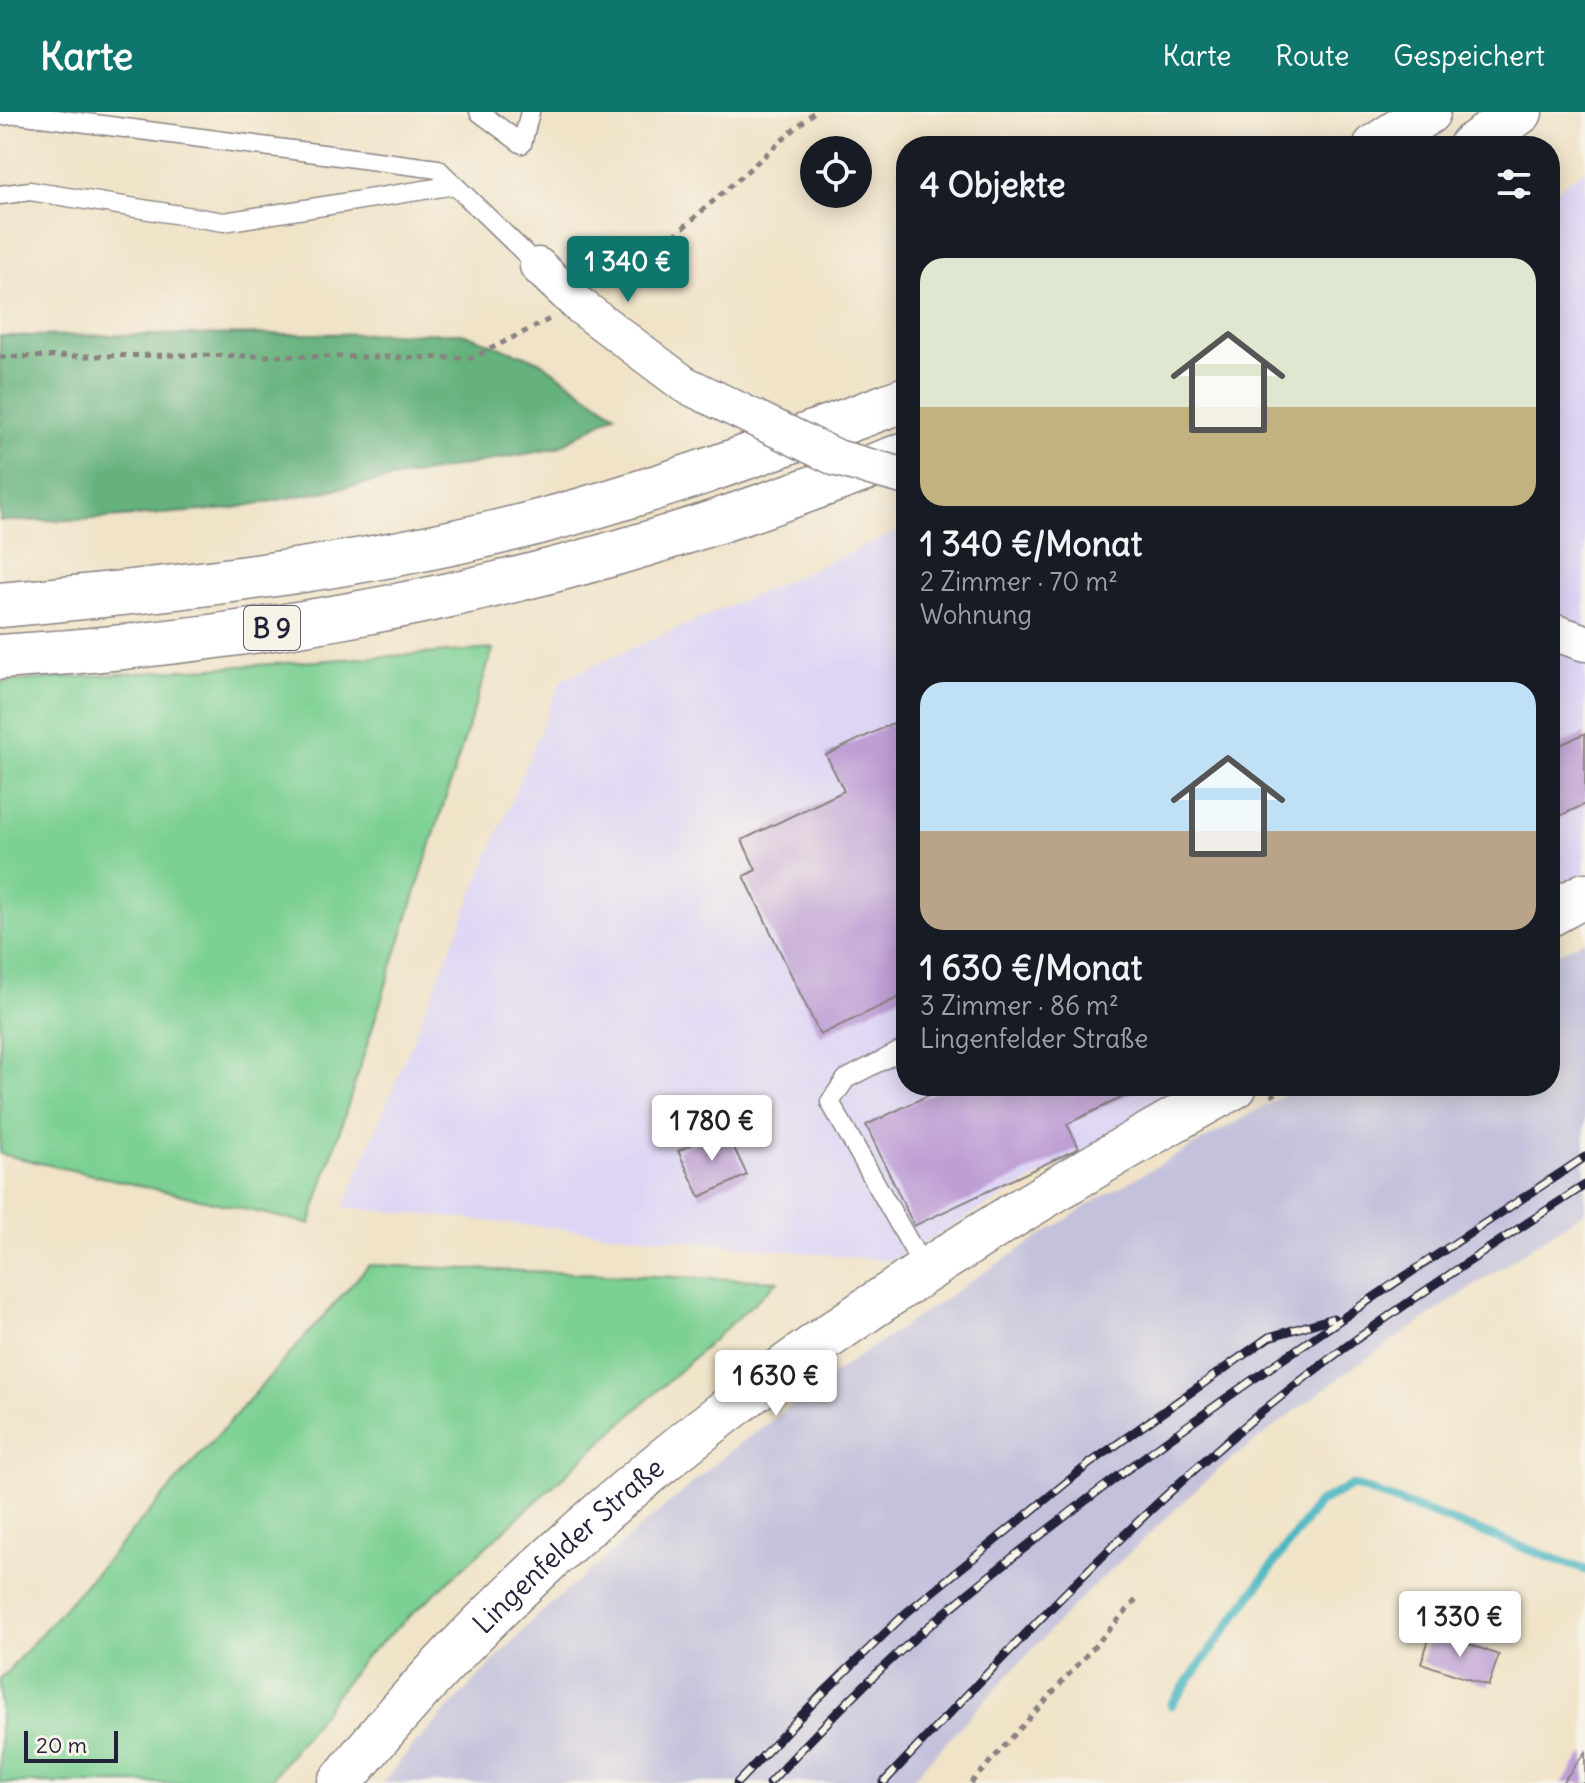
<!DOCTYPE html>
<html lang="de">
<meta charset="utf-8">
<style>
:root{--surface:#171b24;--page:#20242c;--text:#f1f3f6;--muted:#9ea1a6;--accent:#0f766e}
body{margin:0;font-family:Delius,sans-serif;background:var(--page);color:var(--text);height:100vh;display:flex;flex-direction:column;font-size:30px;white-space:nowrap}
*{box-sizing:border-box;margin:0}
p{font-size:26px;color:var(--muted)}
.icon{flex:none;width:44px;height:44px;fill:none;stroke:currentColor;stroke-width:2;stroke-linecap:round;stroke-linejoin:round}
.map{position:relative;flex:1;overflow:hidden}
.details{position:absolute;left:896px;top:24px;width:664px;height:960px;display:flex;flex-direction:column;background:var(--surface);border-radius:32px;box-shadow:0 4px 20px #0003}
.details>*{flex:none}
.fabs{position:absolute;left:800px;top:24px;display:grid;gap:16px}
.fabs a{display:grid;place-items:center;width:72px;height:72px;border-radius:50%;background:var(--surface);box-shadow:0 4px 20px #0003;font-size:40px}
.scale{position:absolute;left:24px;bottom:20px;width:94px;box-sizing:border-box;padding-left:8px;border:4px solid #22223b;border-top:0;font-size:22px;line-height:28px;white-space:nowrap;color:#22223b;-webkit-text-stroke:6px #f7f3e8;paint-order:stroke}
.price{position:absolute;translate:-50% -68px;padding:0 18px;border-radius:8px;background:#fff;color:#222;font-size:26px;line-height:52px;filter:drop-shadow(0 2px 4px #0008)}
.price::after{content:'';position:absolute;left:50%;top:48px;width:24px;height:18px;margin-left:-12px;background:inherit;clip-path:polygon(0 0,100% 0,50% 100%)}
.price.selected{background:var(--accent);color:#fff}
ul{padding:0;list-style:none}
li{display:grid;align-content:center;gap:16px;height:424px;padding:0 24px}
li span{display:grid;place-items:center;height:248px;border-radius:24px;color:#555}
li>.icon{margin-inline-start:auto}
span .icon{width:144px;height:144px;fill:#fffc;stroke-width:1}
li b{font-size:34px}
h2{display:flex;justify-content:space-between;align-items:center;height:96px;padding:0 24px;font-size:34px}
header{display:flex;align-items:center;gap:48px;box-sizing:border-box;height:112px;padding:0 40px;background:var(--accent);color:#fff}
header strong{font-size:38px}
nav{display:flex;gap:44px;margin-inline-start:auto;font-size:28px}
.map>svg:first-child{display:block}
</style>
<header>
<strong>Karte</strong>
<nav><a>Karte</a><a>Route</a><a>Gespeichert</a></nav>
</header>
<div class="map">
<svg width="1585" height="1671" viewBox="0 0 1585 1671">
<rect width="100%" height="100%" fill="#f7f3e8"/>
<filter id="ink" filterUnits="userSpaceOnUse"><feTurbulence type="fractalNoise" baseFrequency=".0125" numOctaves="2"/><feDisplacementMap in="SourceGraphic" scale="16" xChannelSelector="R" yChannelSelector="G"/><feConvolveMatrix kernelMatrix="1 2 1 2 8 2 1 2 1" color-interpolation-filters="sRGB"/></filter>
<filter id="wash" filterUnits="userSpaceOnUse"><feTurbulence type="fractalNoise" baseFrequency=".006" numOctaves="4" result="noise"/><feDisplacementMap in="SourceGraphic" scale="32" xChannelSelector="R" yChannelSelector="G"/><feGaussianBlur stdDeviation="1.8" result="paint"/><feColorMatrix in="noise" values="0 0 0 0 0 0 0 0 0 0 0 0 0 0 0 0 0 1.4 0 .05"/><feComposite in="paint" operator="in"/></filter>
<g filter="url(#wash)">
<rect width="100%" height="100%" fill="#f0e3c7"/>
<!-- built -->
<path fill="#ded5f5" d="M1585 57V761L1550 780V83Z
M906 416V974H1197L891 1149 344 1095 561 568Z"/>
<!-- industrial -->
<path fill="#c3c1db" d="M1585 828V1099L1351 1257 1216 1359 1072 1495 908 1671H382L413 1634 537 1504 730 1339 839 1258 968 1171 1093 1090 1300 974H1550V845Z"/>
<!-- green -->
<path fill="#7cd093" stroke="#4f7967" stroke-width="2" d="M493 537 310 1112 0 1042V570Z
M369 1153 778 1169 364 1546 269 1671H0V1568Z"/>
<!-- forest -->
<path fill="#65b27d" stroke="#446a5c" stroke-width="2" d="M462 221 539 249 615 302 557 336 229 397 80 408 0 409V224Z"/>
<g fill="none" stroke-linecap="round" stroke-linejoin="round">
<!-- stream -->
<path stroke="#47b5c1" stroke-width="9" d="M1171 1593 1318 1391 1353 1373 1585 1458"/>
</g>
<g id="blocks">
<!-- building -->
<path fill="#be9fd5" d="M906 605V882L820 923 744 764 756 758 742 728 844 679 826 643Z
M1585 621V692L1550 709V638Z
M948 974H1146L1067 1012 1079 1036 914 1114 866 1013Z
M725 1017 747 1063 700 1085 678 1039Z
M1432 1519 1499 1543 1488 1574 1421 1551Z
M1585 1640V1671H1562Z"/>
</g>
</g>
<g filter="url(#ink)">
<use href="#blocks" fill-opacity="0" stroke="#898281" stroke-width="2"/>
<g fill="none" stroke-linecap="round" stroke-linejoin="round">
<defs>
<path id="service" d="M479 0 522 32 530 0
M0 4 18 2 438 57 538 154
M0 83 30 79 224 110 455 73
M906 936 846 967 830 990 926 1160"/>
<path id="minor" d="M538 154 579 193 684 272
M1550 519 1585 531"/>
<g id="secondary">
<path d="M1550 802 1585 783"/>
<path id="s1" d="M340 1671C578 1372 904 1157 1235 974"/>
</g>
<path id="trunk" d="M1376 34 1428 0
M1471 34 1520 0
M0 493C176 477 355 457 527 413 656 380 781 333 906 287
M0 545C181 534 362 507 538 462 663 431 785 387 906 342"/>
</defs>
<!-- service casing -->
<use href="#service" stroke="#898281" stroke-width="21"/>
<!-- minor casing -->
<use href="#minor" stroke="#898281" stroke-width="39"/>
<!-- secondary casing -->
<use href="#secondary" stroke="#898281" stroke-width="47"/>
<!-- trunk casing -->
<use href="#trunk" stroke="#898281" stroke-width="47"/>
<!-- path -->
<path stroke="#898281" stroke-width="5" stroke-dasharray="6 6" stroke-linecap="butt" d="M606 173 667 130 814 0
M0 245 173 243 472 246 550 207
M1271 984 1289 974
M971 1671 1136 1488"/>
<!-- service -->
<use href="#service" stroke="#fff" stroke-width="18"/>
<!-- minor -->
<use href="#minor" stroke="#fff" stroke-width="36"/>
<!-- secondary -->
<use href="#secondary" stroke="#fff" stroke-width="44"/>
<!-- trunk -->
<use href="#trunk" stroke="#fff" stroke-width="44"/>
<defs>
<path id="rail" d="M737 1671 818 1586 906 1501 1089 1352 1269 1225 1333 1206
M769 1671C816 1622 864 1571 915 1526 1124 1346 1355 1197 1585 1045
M883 1671C999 1550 1112 1426 1240 1318 1348 1226 1467 1151 1585 1073"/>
</defs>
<!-- rail casing -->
<use href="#rail" stroke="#22223b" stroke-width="9"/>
<!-- rail -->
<use href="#rail" stroke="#f7f3e8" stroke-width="6" stroke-dasharray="18" stroke-linecap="butt"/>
<defs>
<path id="minor-bridge" d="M684 272 837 346 906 365"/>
</defs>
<!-- minor-bridge casing -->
<use href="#minor-bridge" stroke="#898281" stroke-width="39" stroke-linecap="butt"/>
<!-- minor-bridge -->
<use href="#minor-bridge" stroke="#fff" stroke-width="36"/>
</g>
</g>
<g text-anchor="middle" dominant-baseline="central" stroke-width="7" stroke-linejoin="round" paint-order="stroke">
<!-- shield labels -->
<rect fill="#f7f3e8" stroke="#62616f" stroke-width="2" x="244" y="494" width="56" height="44" rx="6"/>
<g font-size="26" font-weight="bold" fill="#22223b">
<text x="272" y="516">B 9</text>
</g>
<!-- street labels -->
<g font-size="28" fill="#22223b" stroke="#f7f3e8">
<text stroke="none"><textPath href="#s1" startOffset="330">Lingenfelder Straße</textPath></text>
</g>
</g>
</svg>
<div class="fabs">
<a><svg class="icon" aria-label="locate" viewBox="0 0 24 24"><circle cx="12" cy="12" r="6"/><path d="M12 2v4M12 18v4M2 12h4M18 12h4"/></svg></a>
</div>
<div class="scale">20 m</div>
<b class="price selected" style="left:628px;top:192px">1 340 €</b>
<b class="price" style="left:712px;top:1051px">1 780 €</b>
<b class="price" style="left:776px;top:1306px">1 630 €</b>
<b class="price" style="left:1460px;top:1547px">1 330 €</b>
<section class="details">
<h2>4 Objekte<svg class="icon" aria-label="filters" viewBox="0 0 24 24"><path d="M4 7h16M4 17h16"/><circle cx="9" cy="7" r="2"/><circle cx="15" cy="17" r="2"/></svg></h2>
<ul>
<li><span style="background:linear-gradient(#dfe7d0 60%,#c2b280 0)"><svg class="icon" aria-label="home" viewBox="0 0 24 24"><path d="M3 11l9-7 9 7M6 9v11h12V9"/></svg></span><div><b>1 340 €/Monat</b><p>2 Zimmer · 70 m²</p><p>Wohnung</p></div></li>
<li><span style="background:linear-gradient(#bfe0f5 60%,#b9a48a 0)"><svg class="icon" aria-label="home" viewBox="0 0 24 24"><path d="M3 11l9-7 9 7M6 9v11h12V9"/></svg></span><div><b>1 630 €/Monat</b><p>3 Zimmer · 86 m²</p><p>Lingenfelder Straße</p></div></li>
</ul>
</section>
</div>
